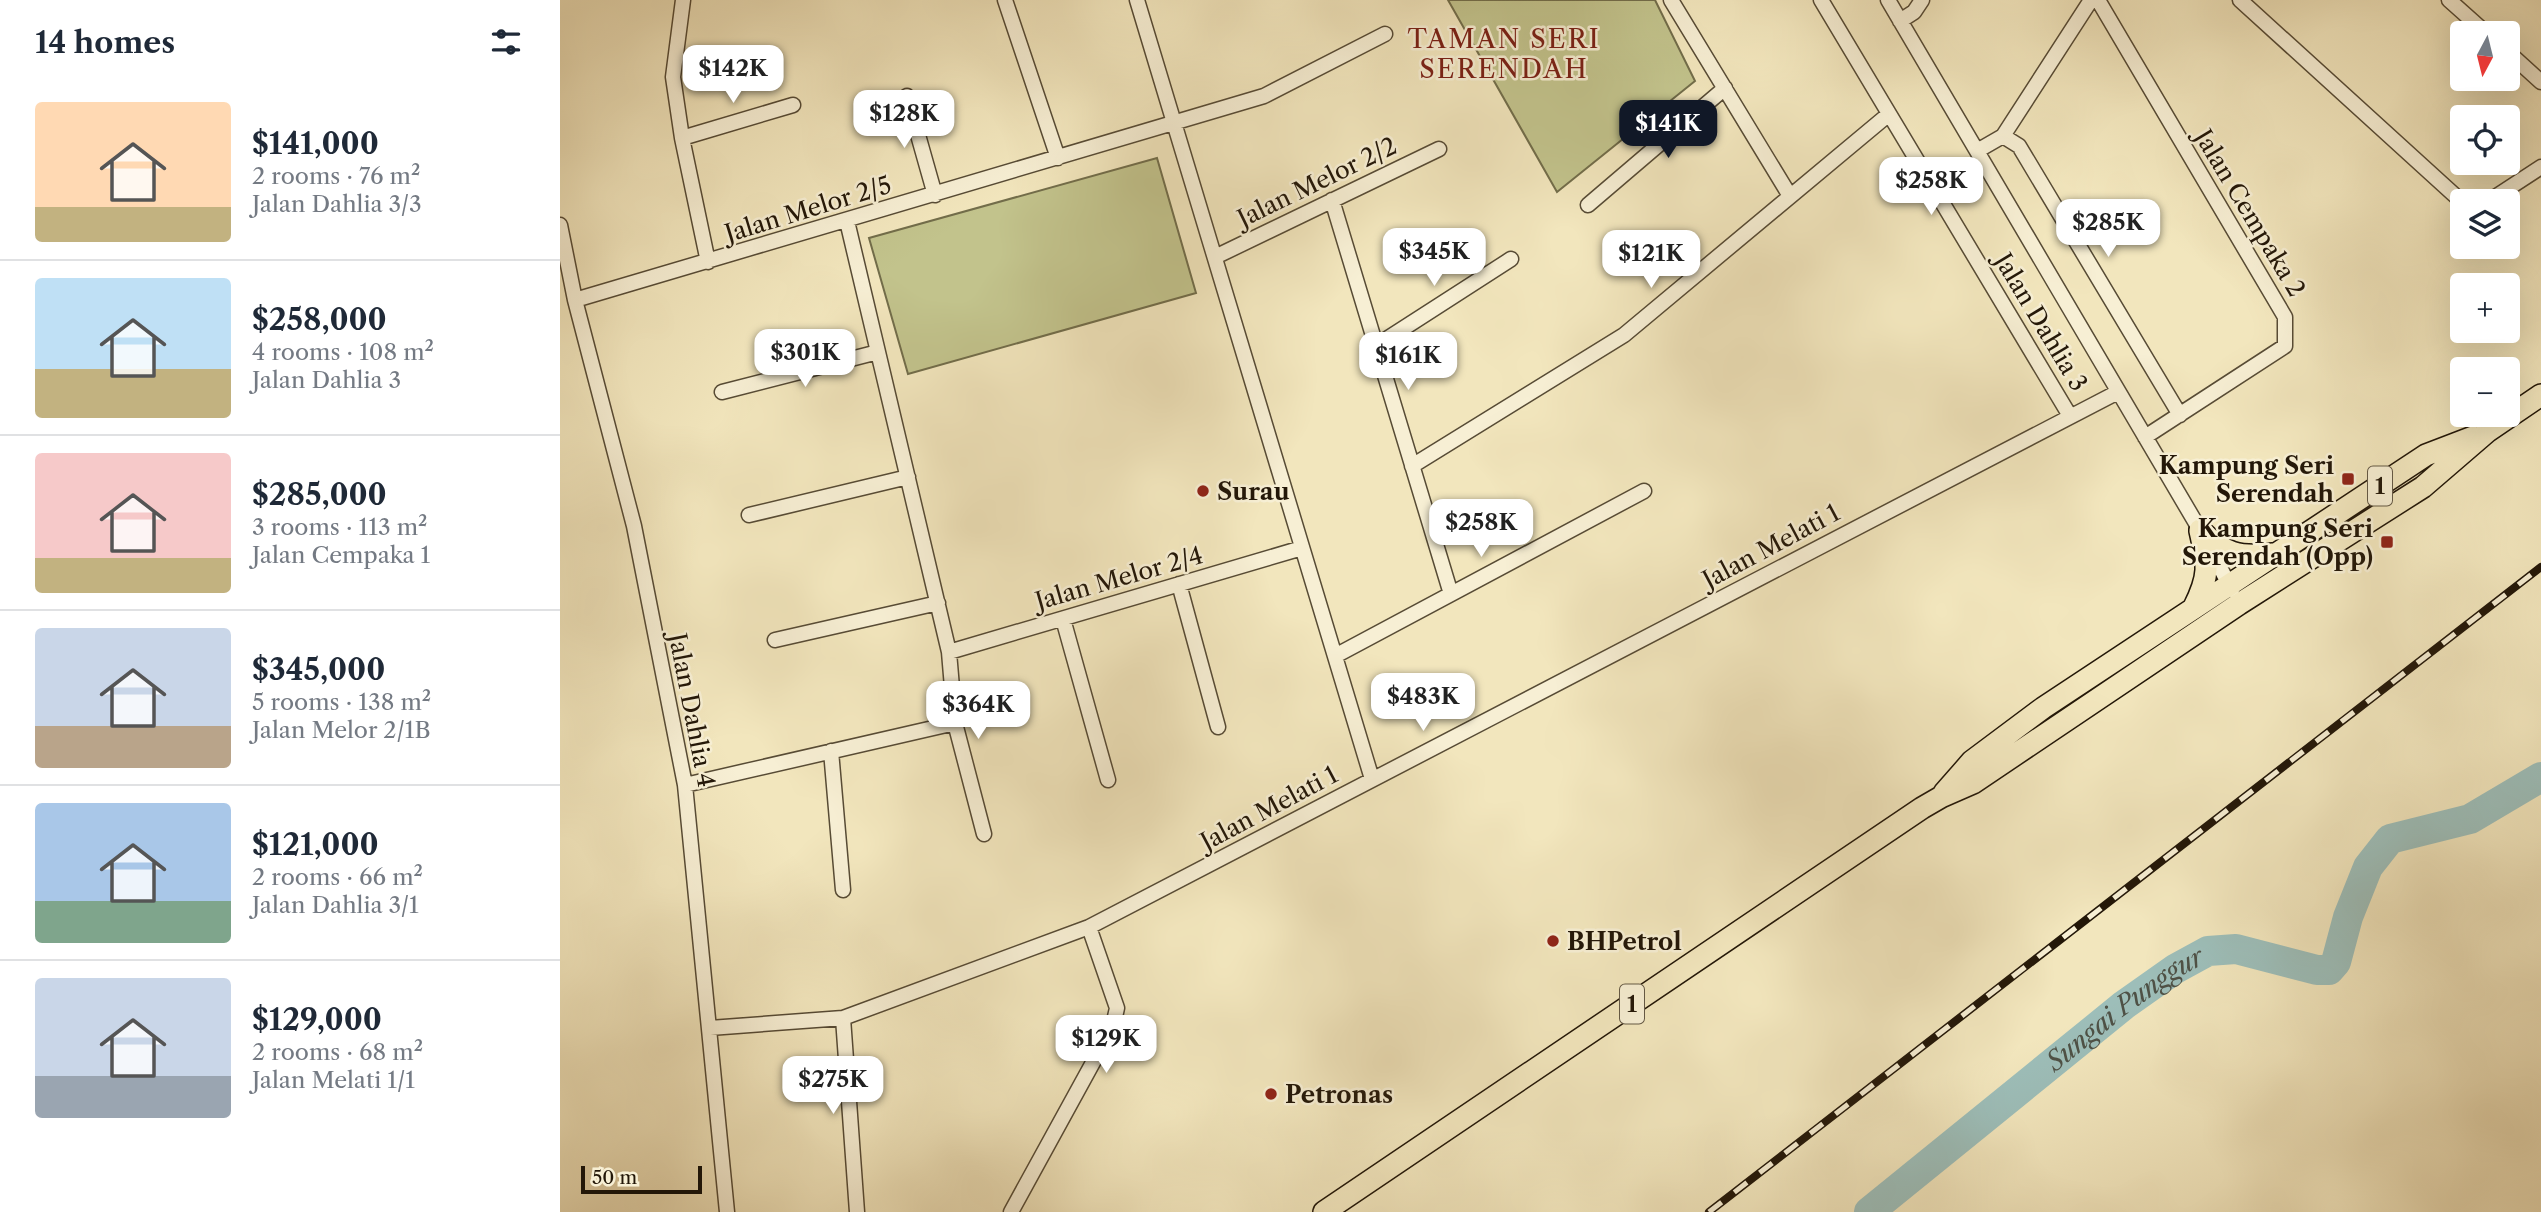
<!DOCTYPE html>
<meta charset="utf-8">
<style>
:root{--surface:#fff;--page:#f2f2f3;--text:#1f2937;--muted:#747a83;--line:#e0e1e3;--accent:#111827}
body{margin:0;font-family:"Libre Caslon Text",serif;background:var(--page);color:var(--text);height:100vh;display:flex;flex-direction:column;font-size:26px;white-space:nowrap}
*{box-sizing:border-box;margin:0}
p{font-size:23px;color:var(--muted)}
.icon{flex:none;width:38px;height:38px;fill:none;stroke:currentColor;stroke-width:2;stroke-linecap:round;stroke-linejoin:round}
.map{position:relative;flex:1;overflow:hidden}
.sheet{display:flex;flex-direction:column;background:var(--surface);width:560px}
.sheet>*{flex:none}
.needle{width:46px;rotate:187deg}
.buttons{position:absolute;left:1890px;top:21px;display:grid;gap:14px}
.buttons a{display:grid;place-items:center;width:70px;height:70px;border-radius:7px;background:var(--surface);box-shadow:0 7px 28px #0002;font-size:35px}
.scale{position:absolute;left:21px;bottom:18px;width:121px;box-sizing:border-box;padding-left:7px;border:4px solid #231708;border-top:0;font-size:19px;line-height:24px;white-space:nowrap;color:#231708;-webkit-text-stroke:5px #f7efd4;paint-order:stroke}
.price{position:absolute;translate:-50% -60px;padding:0 16px;border-radius:14px;background:#fff;color:#222;font-size:23px;line-height:46px;filter:drop-shadow(0 2px 4px #0008)}
.price::after{content:'';position:absolute;left:50%;top:42px;width:21px;height:16px;margin-left:-10px;background:inherit;clip-path:polygon(0 0,100% 0,50% 100%)}
.price.on{background:var(--accent);color:#fff}
ul{padding:0;list-style:none}
li{display:flex;align-items:center;gap:21px;height:175px;padding:0 35px}
li+li{border-top:2px solid var(--line)}
li span{display:grid;place-items:center;flex:none;width:196px;height:140px;border-radius:7px;color:#555}
li>.icon{margin-inline-start:auto}
span .icon{width:84px;height:84px;fill:#fffc;stroke-width:1}
li b{font-size:30px}
h2{display:flex;justify-content:space-between;align-items:center;height:84px;padding:0 35px;font-size:30px}
main{display:flex;flex:1;min-height:0}
.map>svg:first-child{display:block}
</style>
<main>
<section class="sheet">
<h2>14 homes<svg class="icon" aria-label="filters" viewBox="0 0 24 24"><path d="M4 7h16M4 17h16"/><circle cx="9" cy="7" r="2"/><circle cx="15" cy="17" r="2"/></svg></h2>
<ul>
<li><span style="background:linear-gradient(#ffd9b3 75%,#c2b280 0)"><svg class="icon" aria-label="home" viewBox="0 0 24 24"><path d="M3 11l9-7 9 7M6 9v11h12V9"/></svg></span><div><b>$141,000</b><p>2 rooms · 76 m²</p><p>Jalan Dahlia 3/3</p></div></li>
<li><span style="background:linear-gradient(#bfe0f5 65%,#c2b280 0)"><svg class="icon" aria-label="home" viewBox="0 0 24 24"><path d="M3 11l9-7 9 7M6 9v11h12V9"/></svg></span><div><b>$258,000</b><p>4 rooms · 108 m²</p><p>Jalan Dahlia 3</p></div></li>
<li><span style="background:linear-gradient(#f6c9c9 75%,#c2b280 0)"><svg class="icon" aria-label="home" viewBox="0 0 24 24"><path d="M3 11l9-7 9 7M6 9v11h12V9"/></svg></span><div><b>$285,000</b><p>3 rooms · 113 m²</p><p>Jalan Cempaka 1</p></div></li>
<li><span style="background:linear-gradient(#c9d6e8 70%,#b9a48a 0)"><svg class="icon" aria-label="home" viewBox="0 0 24 24"><path d="M3 11l9-7 9 7M6 9v11h12V9"/></svg></span><div><b>$345,000</b><p>5 rooms · 138 m²</p><p>Jalan Melor 2/1B</p></div></li>
<li><span style="background:linear-gradient(#a9c7e8 70%,#7fa58c 0)"><svg class="icon" aria-label="home" viewBox="0 0 24 24"><path d="M3 11l9-7 9 7M6 9v11h12V9"/></svg></span><div><b>$121,000</b><p>2 rooms · 66 m²</p><p>Jalan Dahlia 3/1</p></div></li>
<li><span style="background:linear-gradient(#c9d6e8 70%,#9aa5b1 0)"><svg class="icon" aria-label="home" viewBox="0 0 24 24"><path d="M3 11l9-7 9 7M6 9v11h12V9"/></svg></span><div><b>$129,000</b><p>2 rooms · 68 m²</p><p>Jalan Melati 1/1</p></div></li>
</ul>
</section>
<div class="map">
<svg width="1981" height="1212" viewBox="0 0 1981 1212">
<rect width="100%" height="100%" fill="#f2e6bd"/>
<filter id="stains"><feTurbulence type="fractalNoise" baseFrequency=".00286" numOctaves="4"/><feColorMatrix values="0 0 0 0 .2 0 0 0 0 .09 0 0 0 0 .02 0 0 0 .5 -.17"/></filter>
<radialGradient id="worn" r=".72"><stop offset=".6" stop-color="#630" stop-opacity="0"/><stop offset="1" stop-color="#630" stop-opacity=".3"/></radialGradient>
<!-- green -->
<path fill="#c2c38c" stroke="#726d4a" stroke-width="2" d="M888 0H1095L1135 81 997 192Z
M597 158 636 293 348 374 309 238Z"/>
<g fill="none" stroke-linecap="round" stroke-linejoin="round">
<!-- river -->
<path stroke="#9dbeb9" stroke-width="30" id="s1" d="M1309 1212 1564 1005 1615 969 1648 951 1676 949 1757 970H1769L1776 962 1788 917 1808 867 1830 839 1910 819 1981 777"/>
<defs>
<path id="street" d="M123 0 113 77 122 138 148 262
M445 0 498 158
M577 0 812 779
M1111 0 1230 196
M1261 0 1510 416
M1328 0 1640 530 1672 590
M1538 0 1725 317V346L1585 437
M1680 0 1901 201H1909
M1889 0 1926 33
M1340 21 1354 12 1362 0
M1948 52 1981 82
M347 96 375 195
M1443 136 1459 146 1620 415
M122 138 233 105
M1417 151 1443 136 1531 0
M772 200 891 594
M1929 201 1981 167
M1028 205 1165 88
M287 221 389 652 395 723 424 834
M0 225 15 300 74 526 125 785 167 1212
M655 257 879 149
M15 300 704 96 825 34
M816 346 951 259
M162 392 318 352
M852 466 1064 335 1329 114
M189 515 348 477
M619 584 658 727
M503 619 548 780
M215 640 378 603
M389 652 742 548
M775 656 1084 491
M271 751 283 890
M125 785 395 723
M283 1018 297 1212
M150 1028 283 1018 529 927 1558 392
M451 1212 553 1026 557 1008 529 927"/>
<path id="primary" d="M1640 530C1664 554 1679 558 1713 554
M1634 607C1650 575 1648 566 1640 531
M1384 793 1412 761 1483 708 1866 455 1913 437
M764 1212 1362 808 1381 797 1413 783 1679 604 1863 487 1928 431 1981 395"/>
</defs>
<!-- street casing -->
<use href="#street" stroke="#574b35" stroke-width="17"/>
<!-- primary casing -->
<use href="#primary" stroke="#231708" stroke-width="24"/>
<!-- street -->
<use href="#street" stroke="#f7efd4" stroke-width="14"/>
<!-- primary -->
<use href="#primary" stroke="#f2e6bd" stroke-width="21"/>
<defs>
<path id="rail" d="M1149 1212 1981 567"/>
</defs>
<!-- rail casing -->
<use href="#rail" stroke="#231708" stroke-width="8"/>
<!-- rail -->
<use href="#rail" stroke="#f7efd4" stroke-width="5" stroke-dasharray="16" stroke-linecap="butt"/>
</g>
<!-- markers -->
<g fill="#8f2418" stroke="#f7efd4" stroke-width="2.5">
<rect x="1781" y="472" width="14" height="14" rx="3.5"/>
<circle cx="643" cy="491" r="7"/>
<rect x="1820" y="535" width="14" height="14" rx="3.5"/>
<circle cx="993" cy="941" r="7"/>
<circle cx="711" cy="1094" r="7"/>
</g>
<g text-anchor="middle" dominant-baseline="central" stroke-width="5" stroke-linejoin="round" paint-order="stroke">
<!-- shield labels -->
<g fill="#f7efd4" stroke="#635845" stroke-width="2">
<rect x="1808" y="466.5" width="24" height="39" rx="5"/>
<rect x="1060" y="984.5" width="24" height="39" rx="5"/>
</g>
<g font-size="23" font-weight="bold" fill="#231708">
<text x="1820" y="486">1</text>
<text x="1072" y="1004">1</text>
</g>
<!-- street labels -->
<g font-size="24" fill="#231708" stroke="#f7efd4">
<text transform="translate(757 182) rotate(-26)">Jalan Melor 2/2</text>
<text transform="translate(248 209) rotate(-17)">Jalan Melor 2/5</text>
<text transform="translate(1690 213) rotate(59)">Jalan Cempaka 2</text>
<text transform="translate(1481 322) rotate(59)">Jalan Dahlia 3</text>
<text transform="translate(1211 546) rotate(-28)">Jalan Melati 1</text>
<text transform="translate(559 578) rotate(-16)">Jalan Melor 2/4</text>
<text transform="translate(132 710) rotate(79)">Jalan Dahlia 4</text>
<text transform="translate(709 808) rotate(-28)">Jalan Melati 1</text>
</g>
<!-- poi labels -->
<g font-size="24" font-weight="bold" fill="#231708" stroke="#f7efd4" text-anchor="start">
<text x="1774" y="465" text-anchor="end">Kampung Seri<tspan x="1774" dy="28">Serendah</tspan></text>
<text x="657" y="491">Surau</text>
<text x="1813" y="528" text-anchor="end">Kampung Seri<tspan x="1813" dy="28">Serendah (Opp)</tspan></text>
<text x="1007" y="941">BHPetrol</text>
<text x="725" y="1094">Petronas</text>
</g>
<!-- neighbourhood labels -->
<g font-size="26" letter-spacing="2" fill="#7a1f14" stroke="#f7efd4">
<text x="944" y="39">TAMAN SERI<tspan x="944" dy="30">SERENDAH</tspan></text>
</g>
<!-- water labels -->
<g font-size="26" font-style="italic" fill="#4e5146" stroke="#f7efd4">
<text stroke="none"><textPath href="#s1" startOffset="327">Sungai Punggur</textPath></text>
</g>
</g>
<rect width="100%" height="100%" filter="url(#stains)"/>
<rect width="100%" height="100%" fill="url(#worn)"/>
</svg>
<div class="buttons">
<a><svg class="needle" viewBox="-14 -14 28 28"><path d="M0-13l5 13h-10z" fill="#e53935"/><path d="M0 13l5-13h-10z" fill="#747a83"/></svg></a>
<a><svg class="icon" aria-label="locate" viewBox="0 0 24 24"><circle cx="12" cy="12" r="6"/><path d="M12 2v4M12 18v4M2 12h4M18 12h4"/></svg></a>
<a><svg class="icon" aria-label="layers" viewBox="0 0 24 24"><path d="M12 4l9 5-9 5-9-5zM3 14l9 5 9-5"/></svg></a>
<a>+</a>
<a>−</a>
</div>
<div class="scale">50 m</div>
<b class="price" style="left:173px;top:105px">$142K</b>
<b class="price" style="left:344px;top:150px">$128K</b>
<b class="price on" style="left:1108px;top:160px">$141K</b>
<b class="price" style="left:1371px;top:217px">$258K</b>
<b class="price" style="left:1548px;top:259px">$285K</b>
<b class="price" style="left:874px;top:288px">$345K</b>
<b class="price" style="left:1091px;top:290px">$121K</b>
<b class="price" style="left:245px;top:389px">$301K</b>
<b class="price" style="left:848px;top:392px">$161K</b>
<b class="price" style="left:921px;top:559px">$258K</b>
<b class="price" style="left:863px;top:733px">$483K</b>
<b class="price" style="left:418px;top:741px">$364K</b>
<b class="price" style="left:546px;top:1075px">$129K</b>
<b class="price" style="left:273px;top:1116px">$275K</b>
</div>
</main>
